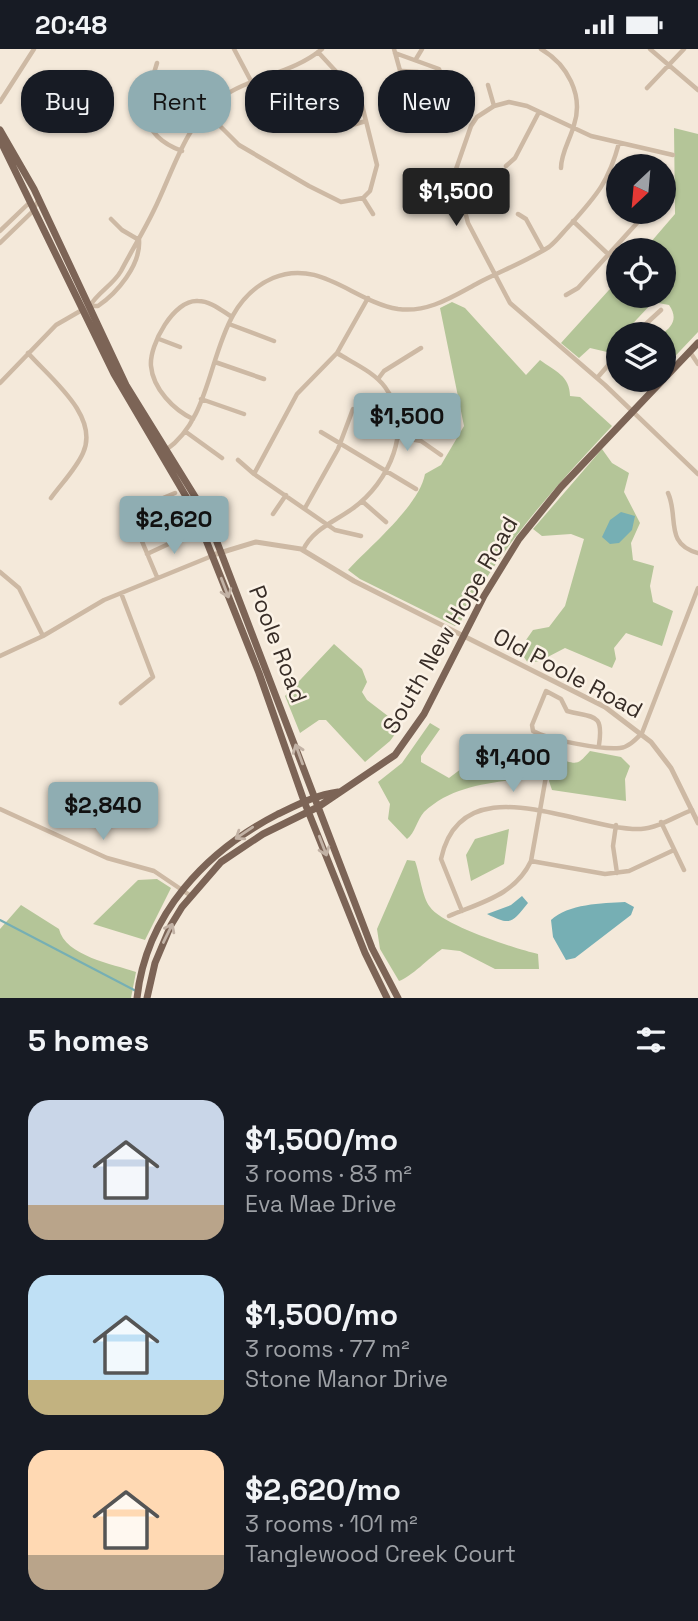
<!DOCTYPE html>
<meta charset="utf-8">
<style>
:root{--surface:#171b24;--page:#20242c;--text:#f1f3f6;--muted:#9ea1a6;--accent:#8fadb2}
body{margin:0;font-family:"Space Grotesk",sans-serif;background:var(--page);color:var(--text);height:100vh;display:flex;flex-direction:column;font-size:26px;white-space:nowrap}
*{box-sizing:border-box;margin:0}
p{font-size:23px;color:var(--muted)}
.icon{flex:none;width:38px;height:38px;fill:none;stroke:currentColor;stroke-width:2;stroke-linecap:round;stroke-linejoin:round}
.map{position:relative;height:949px;overflow:hidden}
.side{display:flex;flex-direction:column;background:var(--surface);flex:1}
.side>*{flex:none}
.top-card{position:absolute;left:21px;top:21px;width:656px;height:63px;display:flex;gap:14px}
.needle{width:46px;rotate:206deg}
.buttons{position:absolute;left:606px;top:105px;display:grid;gap:14px}
.buttons a{display:grid;place-items:center;width:70px;height:70px;border-radius:50%;background:var(--surface);box-shadow:0 2px 5px #0004;font-size:35px}
.price{position:absolute;translate:-50% -60px;padding:0 16px;border-radius:7px;background:var(--accent);color:#111;font-size:23px;line-height:46px;filter:drop-shadow(0 2px 4px #0008)}
.price::after{content:'';position:absolute;left:50%;top:42px;width:21px;height:16px;margin-left:-10px;background:inherit;clip-path:polygon(0 0,100% 0,50% 100%)}
.price.active{background:#222;color:#fff}
ul{padding:0;list-style:none}
li{display:flex;align-items:center;gap:21px;height:175px;padding:0 28px}
li span{display:grid;place-items:center;flex:none;width:196px;height:140px;border-radius:21px;color:#555}
li>.icon{margin-inline-start:auto}
span .icon{width:84px;height:84px;fill:#fffc;stroke-width:1}
li b{font-size:30px}
h2{display:flex;justify-content:space-between;align-items:center;height:84px;padding:0 28px;font-size:30px}
.pill{padding:0 24px;border-radius:28px;background:var(--surface);box-shadow:0 2px 5px #0004;font-size:24px;line-height:63px}
.pill.active{background:var(--accent);color:#111}
.status{display:flex;justify-content:space-between;align-items:center;height:49px;padding:0 35px;background:var(--surface);direction:ltr}
.status svg{height:19px;fill:currentColor}
.map>svg:first-child{display:block}
</style>
<div class="status"><b>20:48</b><svg viewBox="0 0 49 12"><path d="M0 12V9h3v3zM5 12V6h3v6zM10 12V3h3v9zM15 12V0h3v12zM26 1h20v11H26zM47 4h2v5h-2z"/></svg></div>
<div class="map">
<svg width="698" height="949" viewBox="0 0 698 949">
<rect width="100%" height="100%" fill="#f4e9da"/>
<!-- green -->
<path fill="#b4c598" d="M674 79 698 85V283L663 320 662 285C673 277 678 269 669 256L653 253 623 285H618V291L607 303 590 299 579 309 561 294 618 231V247H663V201H644L675 165Z
M452 253 465 259 526 326 540 311C555 322 570 327 570 347L580 348 612 377C554 439 500 498 460 574L455 577 360 530 348 521C370 497 419 457 425 425L441 416 464 377 440 259Z
M602 400 612 414 629 424 624 443 640 474 631 494 633 511 654 517 650 537 653 553 673 562 662 597 626 584 614 599 616 610 612 619 565 599 540 612 528 614 519 601 533 581 549 578 565 557 584 490 571 485 542 487 533 480Z
M334 595 362 620 367 633 362 643 367 651 401 677 390 692 365 713 326 671H319L300 684 285 647Z
M430 674 440 680 421 707V713L449 729 506 686 519 687 524 704 511 731C480 735 448 740 424 763 417 771 415 784 407 790L388 770 390 755 378 733 402 714Z
M590 702 621 708 630 717 625 730 626 752 552 741 549 732 554 709C577 714 575 719 590 702Z
M509 780 504 815 471 832 466 806 475 790Z
M407 811 415 812C420 825 422 848 430 858 442 876 516 900 538 905L539 920H495L460 902 442 900C430 908 410 929 399 932L380 900 377 880Z
M157 830 171 839 145 891 93 875 138 831Z
M21 856 59 880C65 907 113 915 136 923L131 949H0V880Z"/>
<!-- water -->
<path fill="#76afb4" d="M621 463 635 467 632 481 619 494 610 495 602 488 610 471Z
M522 847 528 854C512 874 511 877 487 865L511 856Z
M625 853 634 858 631 866 575 909 566 911 553 888 551 871C568 855 602 854 625 853Z"/>
<g fill="none" stroke-linecap="round" stroke-linejoin="round">
<!-- stream -->
<path stroke="#76afb4" stroke-width="2" d="M0 871 136 942"/>
<!-- minor -->
<path stroke="#cdb9a4" stroke-width="4.5" d="M234 0 251 32
M394 0 414 72 422 74 427 66 425 57 409 50
M541 0C567 15 584 46 574 76 570 91 561 104 561 119
M650 0 698 41
M395 4 439 20 442 28 439 31 418 23 402 22
M416 10 422 0
M157 14C145 54 134 84 182 102
M488 36 494 57
M647 39 684 0
M0 53 34 0
M205 62 239 96 309 137 341 153 363 149 370 142 377 116 362 56 355 43 318 3
M335 81 366 72
M673 106 591 87 527 57 509 53 494 57 477 68 471 77 455 123 468 174 510 254 605 336 698 425
M506 117 515 109 539 63
M363 149 373 165
M518 165 526 170 543 201
M111 170 122 181 139 191
M573 172 609 206
M0 182 28 155 32 156
M0 194 32 163 39 150
M566 246 578 239 647 163
M90 257C97 244 113 236 121 222 132 201 144 182 154 161 172 125 185 76 218 51 249 27 291 26 322 0
M90 257H98C117 244 141 216 139 191
M229 275 274 292
M635 285 661 261
M159 290 180 298
M690 303 698 315
M28 304C50 329 100 367 83 404 76 420 61 435 51 449
M215 313 264 330
M597 329 618 305
M378 330 384 322 421 299
M0 334 56 276 82 261
M201 350 244 365
M395 356 450 349
M193 370C174 361 153 340 151 317 149 296 174 250 198 252 211 252 222 262 232 268
M186 383 222 409
M321 383 416 440
M399 388 421 392 441 406
M166 401C224 361 203 259 273 229 320 209 354 253 398 260 428 264 452 248 478 234 501 222 527 212 549 198 557 192 564 182 571 175 597 146 609 132 619 94
M238 411 254 425 335 481 361 487
M254 425 297 345 337 304 368 249
M668 444C679 468 664 495 698 504
M362 452 386 473
M305 459 338 400 353 360
M273 465 286 446
M303 501C313 480 334 473 352 460 389 434 415 378 385 338 374 323 353 314 337 304
M147 505 190 485
M0 523 19 539 43 587
M157 528 133 471 142 458 175 444
M121 544 153 628 121 654
M0 607 43 587 104 551 212 507
M599 696C604 663 593 669 567 662L561 650 546 642 532 676 533 682C549 691 602 701 620 699 629 698 636 690 642 684L698 539
M0 760 107 809 154 822 191 847
M661 773 684 821
M616 776 613 797 617 824
M531 812 605 825 629 822 674 801
M462 862 441 810C462 713 580 782 641 780 658 779 676 767 692 761
M449 867C482 853 515 846 531 812L553 688"/>
<!-- tertiary -->
<path stroke="#cdb9a4" stroke-width="5" d="M213 506 256 493 301 500 354 532 605 658 651 693 671 719 698 774"/>
<!-- primary -->
<path stroke="#7c6456" stroke-width="7" d="M0 81 34 140 126 336 207 467 372 899 398 949
M0 91 114 325 194 461 259 624 304 752 365 904 387 949
M137 949C146 865 206 802 278 765 299 755 316 746 338 743
M147 949 155 914 171 876 182 858 221 813 263 785 318 758 395 706 424 665 484 547 519 490 561 438 698 294"/>
</g>
<!-- one-way arrows -->
<defs><path id="oneway-shaft" d="M-6 0H5M1.5-3L5.5 0L1.5 3" fill="none" stroke-width="1.6" stroke-linecap="round" stroke-linejoin="round" transform="scale(1.75)"/></defs>
<g stroke="#c2b2a5">
<use href="#oneway-shaft" transform="translate(225 539) rotate(69)"/>
<use href="#oneway-shaft" transform="translate(299 705) rotate(-110)"/>
<use href="#oneway-shaft" transform="translate(244 784) rotate(146)"/>
<use href="#oneway-shaft" transform="translate(323 797) rotate(69)"/>
<use href="#oneway-shaft" transform="translate(168 884) rotate(-64)"/>
</g>
<g text-anchor="middle" dominant-baseline="central" stroke-width="5" stroke-linejoin="round" paint-order="stroke">
<!-- street labels -->
<g font-size="23" fill="#382d27" stroke="#fbf2e6">
<text transform="translate(450 576) rotate(-60)">South New Hope Road</text>
<text transform="translate(278 595) rotate(69)">Poole Road</text>
<text transform="translate(568 624) rotate(28)">Old Poole Road</text>
</g>
</g>
</svg>
<div class="buttons">
<a><svg class="needle" viewBox="-14 -14 28 28"><path d="M0-13l5 13h-10z" fill="#e53935"/><path d="M0 13l5-13h-10z" fill="#9ea1a6"/></svg></a>
<a><svg class="icon" aria-label="locate" viewBox="0 0 24 24"><circle cx="12" cy="12" r="6"/><path d="M12 2v4M12 18v4M2 12h4M18 12h4"/></svg></a>
<a><svg class="icon" aria-label="layers" viewBox="0 0 24 24"><path d="M12 4l9 5-9 5-9-5zM3 14l9 5 9-5"/></svg></a>
</div>
<b class="price active" style="left:456px;top:179px">$1,500</b>
<b class="price" style="left:407px;top:404px">$1,500</b>
<b class="price" style="left:174px;top:507px">$2,620</b>
<b class="price" style="left:513px;top:745px">$1,400</b>
<b class="price" style="left:103px;top:793px">$2,840</b>
<div class="top-card">
<a class="pill">Buy</a>
<a class="pill active">Rent</a>
<a class="pill">Filters</a>
<a class="pill">New</a>
</div>
</div>
<section class="side">
<h2>5 homes<svg class="icon" aria-label="filters" viewBox="0 0 24 24"><path d="M4 7h16M4 17h16"/><circle cx="9" cy="7" r="2"/><circle cx="15" cy="17" r="2"/></svg></h2>
<ul>
<li><span style="background:linear-gradient(#c9d6e8 75%,#b9a48a 0)"><svg class="icon" aria-label="home" viewBox="0 0 24 24"><path d="M3 11l9-7 9 7M6 9v11h12V9"/></svg></span><div><b>$1,500/mo</b><p>3 rooms · 83 m²</p><p>Eva Mae Drive</p></div></li>
<li><span style="background:linear-gradient(#bfe0f5 75%,#c2b280 0)"><svg class="icon" aria-label="home" viewBox="0 0 24 24"><path d="M3 11l9-7 9 7M6 9v11h12V9"/></svg></span><div><b>$1,500/mo</b><p>3 rooms · 77 m²</p><p>Stone Manor Drive</p></div></li>
<li><span style="background:linear-gradient(#ffd9b3 75%,#b9a48a 0)"><svg class="icon" aria-label="home" viewBox="0 0 24 24"><path d="M3 11l9-7 9 7M6 9v11h12V9"/></svg></span><div><b>$2,620/mo</b><p>3 rooms · 101 m²</p><p>Tanglewood Creek Court</p></div></li>
</ul>
</section>
